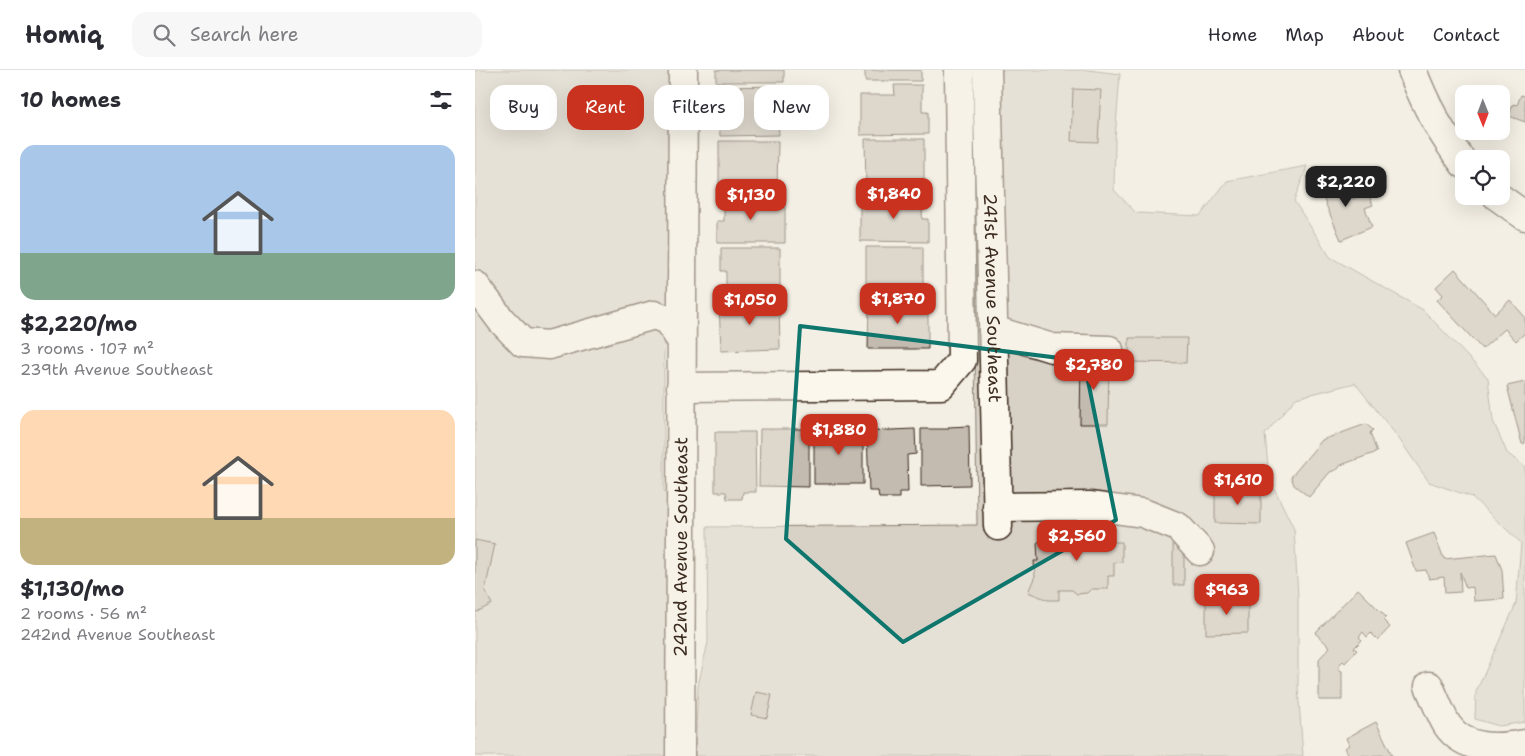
<!DOCTYPE html>
<meta charset="utf-8">
<style>
:root{--surface:#fff;--page:#f7f7f7;--text:#2b2b33;--muted:#7c7c81;--line:#e1e1e2;--accent:#c8321e}
body{margin:0;font-family:"Shantell Sans",sans-serif;background:var(--page);color:var(--text);height:100vh;display:flex;flex-direction:column;font-size:19px;white-space:nowrap}
*{box-sizing:border-box;margin:0}
p{font-size:16px;color:var(--muted)}
.icon{flex:none;width:28px;height:28px;fill:none;stroke:currentColor;stroke-width:2;stroke-linecap:round;stroke-linejoin:round}
.map{position:relative;flex:1;overflow:hidden}
.side{display:flex;flex-direction:column;background:var(--surface);width:475px}
.side>*{flex:none}
.top-card{position:absolute;left:15px;top:15px;width:475px;height:45px;display:flex;gap:10px}
.needle{width:32px;rotate:179deg}
.fabs{position:absolute;left:980px;top:15px;display:grid;gap:10px}
.fabs a{display:grid;place-items:center;width:55px;height:55px;border-radius:10px;background:var(--surface);box-shadow:0 5px 20px #0002;font-size:25px}
.price{position:absolute;translate:-50% -42px;padding:0 11px;border-radius:10px;background:var(--accent);color:#fff;font-size:16px;line-height:32px;filter:drop-shadow(0 1px 2px #0008)}
.price::after{content:'';position:absolute;left:50%;top:30px;width:15px;height:11px;margin-left:-8px;background:inherit;clip-path:polygon(0 0,100% 0,50% 100%)}
.price.selected{background:#222;color:#fff}
ul{padding:0;list-style:none}
li{display:grid;align-content:center;gap:10px;height:265px;padding:0 20px}
li span{display:grid;place-items:center;height:155px;border-radius:15px;color:#555}
li>.icon{margin-inline-start:auto}
span .icon{width:90px;height:90px;fill:#fffc;stroke-width:1}
li b{font-size:21px}
h2{display:flex;justify-content:space-between;align-items:center;height:60px;padding:0 20px;font-size:21px}
.pill{padding:0 18px;border-radius:15px;background:var(--surface);box-shadow:0 5px 20px #0002;font-size:18px;line-height:45px}
.pill.selected{background:var(--accent);color:#fff}
header{display:flex;align-items:center;gap:30px;box-sizing:border-box;height:70px;padding:0 25px;background:var(--surface);border-bottom:1px solid var(--line)}
header strong{font-size:24px}
nav{display:flex;gap:28px;margin-inline-start:auto;font-size:18px}
.search{width:350px;height:45px;background:var(--page);display:flex;align-items:center;gap:12px;box-sizing:border-box;padding:0 18px;border-radius:15px;color:var(--muted);font-size:19px}
main{display:flex;flex:1;min-height:0}
.map>svg:first-child{display:block}
</style>
<header>
<strong>Homiq</strong>
<div class="search"><svg class="icon" aria-label="search" viewBox="0 0 24 24"><circle cx="10" cy="10" r="6"/><path d="M15 15l6 6"/></svg>Search here</div>
<nav><a>Home</a><a>Map</a><a>About</a><a>Contact</a></nav>
</header>
<main>
<section class="side">
<h2>10 homes<svg class="icon" aria-label="filters" viewBox="0 0 24 24"><path d="M4 7h16M4 17h16"/><circle cx="9" cy="7" r="2"/><circle cx="15" cy="17" r="2"/></svg></h2>
<ul>
<li><span style="background:linear-gradient(#a9c7e8 70%,#7fa58c 0)"><svg class="icon" aria-label="home" viewBox="0 0 24 24"><path d="M3 11l9-7 9 7M6 9v11h12V9"/></svg></span><div><b>$2,220/mo</b><p>3 rooms · 107 m²</p><p>239th Avenue Southeast</p></div></li>
<li><span style="background:linear-gradient(#ffd9b3 70%,#c2b280 0)"><svg class="icon" aria-label="home" viewBox="0 0 24 24"><path d="M3 11l9-7 9 7M6 9v11h12V9"/></svg></span><div><b>$1,130/mo</b><p>2 rooms · 56 m²</p><p>242nd Avenue Southeast</p></div></li>
</ul>
</section>
<div class="map">
<svg width="1050" height="686" viewBox="0 0 1050 686">
<rect width="100%" height="100%" fill="#f3efe4"/>
<filter id="ink" filterUnits="userSpaceOnUse"><feTurbulence type="fractalNoise" baseFrequency=".02" numOctaves="2"/><feDisplacementMap in="SourceGraphic" scale="10" xChannelSelector="R" yChannelSelector="G"/><feConvolveMatrix kernelMatrix="1 2 1 2 8 2 1 2 1" color-interpolation-filters="sRGB"/></filter>
<g filter="url(#ink)">
<!-- green -->
<path fill="#d8d1c6" stroke="#8a7e72" d="M0 0H197V218L189 282V421L198 433V686H0Z
M497 0H613L645 4 640 69 639 120 661 143 725 146 752 111 832 96 819 131 855 187 948 240 1013 308 1018 351 1032 383 1050 397V652L1024 656 1000 649 1001 622 1041 534 1046 473 997 427 954 412 922 366 880 313 821 328 790 364 794 408 819 459 823 527V618L828 686H220L223 616 233 572 232 457 502 455Z"/>
<!-- building -->
<path fill="#c3bbb0" stroke="#3b2a1e" d="M241 0H309V12H241Z
M390 0H446V11H390Z
M419 15H447V42H453V64L385 65V25H420Z
M303 16V34H312V48L303 47 304 65 245 66 244 43H249V17Z
M598 19 626 20 623 72 596 71Z
M1046 25 1050 26V52L1034 46 1038 34 1042 35Z
M390 69H449V118H391Z
M244 71H303L302 118H244Z
M868 105 878 129 893 123 898 135 890 138 897 157 866 170 843 116Z
M420 123H448L447 149H453V172L385 171V132H420Z
M249 124H275V133H310V173H242V151H249Z
M391 177H448V225L391 226Z
M246 178H305V226H251V201H246Z
M980 199 1020 244 1035 230 1050 247V263L1041 271 1030 259 1007 279 962 230 968 225 961 217Z
M394 231H453V279H393Z
M304 232 305 279 246 281 244 233Z
M654 268H712L711 293 654 292Z
M606 288 634 289 633 354H605Z
M1050 312V373L1047 374 1032 316Z
M891 354 898 360 895 363 902 382 866 395 863 399 855 402 834 427 819 415 816 407 847 370Z
M365 355H388V414H339V360H365Z
M494 356 495 415 446 416V359H473V357Z
M285 359H334V417L284 416Z
M440 359 441 384 432 385 433 422H424V428H404L403 421H394L392 361Z
M240 362H280L281 422H268L267 429H252L251 422H240Z
M740 419 786 420V454L740 453Z
M611 446 638 455 634 472H647V492L639 493V506H633V519H616L612 523 602 524 597 520H584V530H573L553 522 560 506 559 491H563L562 473 568 468H580L591 478H601Z
M959 463 969 489 1021 484 1027 500 1029 529 999 531 998 517 991 518 985 502 986 522 970 523 969 507 954 509 951 500 941 501 931 473Z
M0 470 20 474 10 521 17 534 0 543Z
M698 474H709V515H698Z
M883 519 911 547 908 550 915 557 903 570 896 563 892 567 888 562 884 567 887 570 879 578 882 580 870 593 868 591 864 595V600L867 601V630H844V589L855 577 840 563Z
M731 529H773V563L731 564Z
M281 622 297 625 292 648 276 645Z
M901 652 917 685 871 686 874 685 870 678 874 675 871 668Z"/>
<g fill="none" stroke-linecap="round" stroke-linejoin="round">
<defs>
<g id="minor">
<path id="s1" d="M512 0 523 456"/>
<path d="M937 0C951 37 966 63 989 94"/>
<path d="M1022 126 1050 146"/>
<path d="M0 215 26 250 48 273 74 275 179 245 192 250 206 270"/>
<path d="M518 260 577 278 634 280"/>
<path d="M206 317 466 315 487 290 484 0"/>
<path d="M522 437 616 436 668 443 703 457 725 481"/>
<path d="M954 616C960 629 965 643 972 655 990 681 1022 679 1050 674"/>
<path id="s2" d="M205 686 208 0"/>
</g>
</defs>
<!-- minor casing -->
<use href="#minor" stroke="#3b2a1e" stroke-width="31"/>
<!-- minor -->
<use href="#minor" stroke="#fbf7ec" stroke-width="28"/>
</g>
</g>
<!-- marked area -->
<path d="M0 0H1050V686H0ZM325 256 609 291 641 450 428 572 311 469Z" fill="#f3efe4" fill-opacity=".55" fill-rule="evenodd"/>
<path fill="none" stroke="#0f766e" stroke-width="4" stroke-linejoin="round" d="M325 256 609 291 641 450 428 572 311 469Z"/>
<g text-anchor="middle" dominant-baseline="central" stroke-width="4.5" stroke-linejoin="round" paint-order="stroke">
<!-- street labels -->
<g font-size="18" fill="#3b2a1e" stroke="#fbf7ec">
<text stroke="none"><textPath href="#s1" startOffset="228">241st Avenue Southeast</textPath></text>
<text stroke="none"><textPath href="#s2" startOffset="209">242nd Avenue Southeast</textPath></text>
</g>
</g>
</svg>
<div class="fabs">
<a><svg class="needle" viewBox="-14 -14 28 28"><path d="M0-13l5 13h-10z" fill="#e53935"/><path d="M0 13l5-13h-10z" fill="#7c7c81"/></svg></a>
<a><svg class="icon" aria-label="locate" viewBox="0 0 24 24"><circle cx="12" cy="12" r="6"/><path d="M12 2v4M12 18v4M2 12h4M18 12h4"/></svg></a>
</div>
<b class="price selected" style="left:871px;top:138px">$2,220</b>
<b class="price" style="left:419px;top:150px">$1,840</b>
<b class="price" style="left:276px;top:151px">$1,130</b>
<b class="price" style="left:423px;top:255px">$1,870</b>
<b class="price" style="left:275px;top:256px">$1,050</b>
<b class="price" style="left:619px;top:321px">$2,780</b>
<b class="price" style="left:364px;top:386px">$1,880</b>
<b class="price" style="left:763px;top:436px">$1,610</b>
<b class="price" style="left:602px;top:492px">$2,560</b>
<b class="price" style="left:752px;top:546px">$963</b>
<div class="top-card">
<a class="pill">Buy</a>
<a class="pill selected">Rent</a>
<a class="pill">Filters</a>
<a class="pill">New</a>
</div>
</div>
</main>
